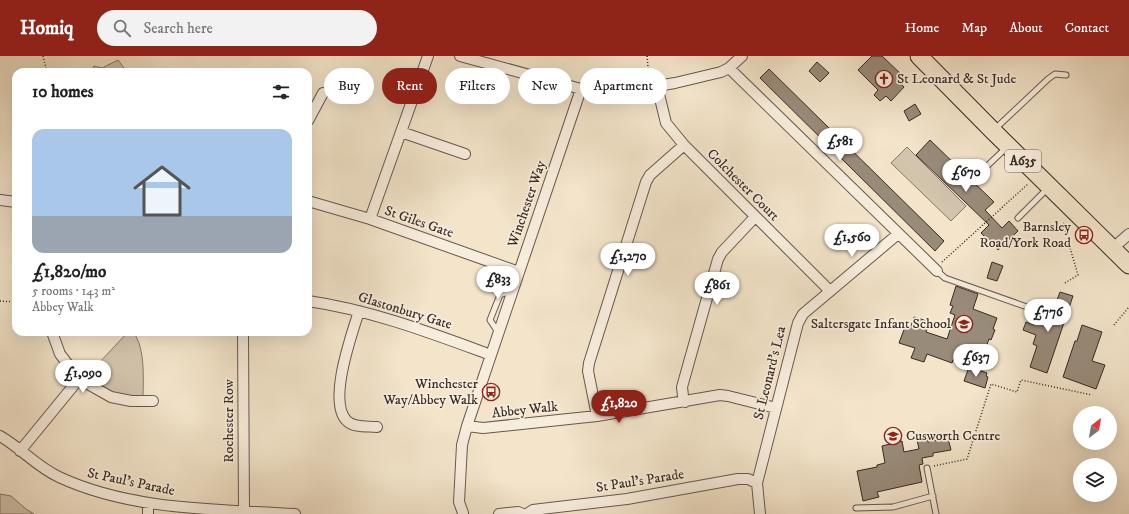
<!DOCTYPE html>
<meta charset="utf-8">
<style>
:root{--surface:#fff;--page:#f2f2f2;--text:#222;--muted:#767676;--accent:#8f2418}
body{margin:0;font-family:"IM FELL DW Pica",serif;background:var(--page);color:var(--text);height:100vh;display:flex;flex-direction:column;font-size:15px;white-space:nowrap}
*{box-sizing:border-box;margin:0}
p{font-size:13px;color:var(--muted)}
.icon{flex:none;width:22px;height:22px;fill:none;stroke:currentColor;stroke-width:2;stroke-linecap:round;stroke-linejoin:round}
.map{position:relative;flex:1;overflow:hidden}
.panel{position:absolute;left:12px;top:12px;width:300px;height:268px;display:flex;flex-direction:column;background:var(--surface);border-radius:12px;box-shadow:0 4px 16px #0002}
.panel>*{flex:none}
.guide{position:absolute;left:324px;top:12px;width:380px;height:36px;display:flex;gap:8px}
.needle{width:26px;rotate:31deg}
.tools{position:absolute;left:1073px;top:350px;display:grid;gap:8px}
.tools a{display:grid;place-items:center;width:44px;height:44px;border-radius:50%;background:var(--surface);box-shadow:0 4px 16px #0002;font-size:20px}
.price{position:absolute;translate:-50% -34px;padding:0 9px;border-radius:14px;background:#fff;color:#222;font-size:13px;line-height:26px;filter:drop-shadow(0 1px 2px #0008)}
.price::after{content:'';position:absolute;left:50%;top:24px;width:12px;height:9px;margin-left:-6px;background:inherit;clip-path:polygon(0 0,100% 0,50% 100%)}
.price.current{background:var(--accent);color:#fff}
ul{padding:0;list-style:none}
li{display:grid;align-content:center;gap:8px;height:212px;padding:0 20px}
li span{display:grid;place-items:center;height:124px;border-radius:12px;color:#555}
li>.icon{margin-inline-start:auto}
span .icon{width:72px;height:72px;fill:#fffc;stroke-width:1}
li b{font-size:17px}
h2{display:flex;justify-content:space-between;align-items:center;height:48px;padding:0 20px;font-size:17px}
.chip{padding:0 14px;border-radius:18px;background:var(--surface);box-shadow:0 4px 16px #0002;font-size:14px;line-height:36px}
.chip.current{background:var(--accent);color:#fff}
header{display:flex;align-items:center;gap:24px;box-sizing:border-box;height:56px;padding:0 20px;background:var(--accent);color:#fff}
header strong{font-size:19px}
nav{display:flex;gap:22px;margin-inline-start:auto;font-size:14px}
.search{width:280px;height:36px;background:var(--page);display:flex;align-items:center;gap:10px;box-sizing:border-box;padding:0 14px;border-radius:22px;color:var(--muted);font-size:15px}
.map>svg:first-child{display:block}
</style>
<header>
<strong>Homiq</strong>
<div class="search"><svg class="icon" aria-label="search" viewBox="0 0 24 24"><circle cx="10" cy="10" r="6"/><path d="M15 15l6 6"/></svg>Search here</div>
<nav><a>Home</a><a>Map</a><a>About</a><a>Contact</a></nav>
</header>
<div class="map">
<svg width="1129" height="458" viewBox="0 0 1129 458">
<rect width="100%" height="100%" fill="#f3e4ca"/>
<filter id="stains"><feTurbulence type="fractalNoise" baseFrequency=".005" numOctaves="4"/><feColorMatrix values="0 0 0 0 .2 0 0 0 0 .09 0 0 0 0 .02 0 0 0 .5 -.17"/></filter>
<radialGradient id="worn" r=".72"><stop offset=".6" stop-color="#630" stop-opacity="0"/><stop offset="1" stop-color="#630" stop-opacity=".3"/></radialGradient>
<!-- green -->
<path fill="#d3c4ae" stroke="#857768" d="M118 4 127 16H91L94 10 102 12Z
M907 91 966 150 951 165 891 107Z
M128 276H133C146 292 143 325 143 345H131L82 325Z
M0 438 11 440 26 453 34 458H0Z"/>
<!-- building -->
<path fill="#998b7a" stroke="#372a23" d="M872 0H882L903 20 898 25 904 31 891 45 886 40 880 45 874 39 878 34 858 14Z
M817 6 829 17 820 26 809 15Z
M769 13 944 185 935 195 760 22Z
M915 48 921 58 909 65 904 55Z
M930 84 994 146 985 154 1002 172 1009 165 1018 175 998 194 981 177 989 169 916 99Z
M992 206 1003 210 997 225 987 222Z
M956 230 978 238 973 253 997 262 993 273 995 274 991 284 989 283 985 294 971 289 965 308 953 304 952 307 927 298 924 306 911 302 915 292 899 287 905 271 910 273 914 261 930 266 926 276 947 283 955 259 950 257 953 250 950 249Z
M1060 236 1073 240 1047 317 1030 311 1037 290 1033 288 1036 279 1023 274 1026 266 1034 269 1039 256 1051 260Z
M1082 269 1102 276 1092 305 1105 309 1096 333 1063 321 1075 285H1077Z
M969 311 987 317 986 320 988 321 985 332 964 325Z
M927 381 928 386 948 382 951 394 933 397V400L922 402 923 408 919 409 922 426 877 436 879 441 863 445 857 415 877 411V409L885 407 882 390 902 385 904 396 919 393 917 384Z"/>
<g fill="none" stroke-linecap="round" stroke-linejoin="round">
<defs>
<path id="service" d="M995 73 1048 23 1055 18 1066 19
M986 111 1006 92
M1018 162 1047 133
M937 215 945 222 1027 251
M498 276 490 264 500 239 513 234
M927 412 936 458
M856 452 893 451 933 440"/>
<path id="minor" d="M460 0 581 33H588L657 30 675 27 721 16 729 12 742 0
M729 12 937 215
M657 30 666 67 684 89 830 235
M308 65 323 37
M401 76 465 98
M0 144 16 146
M308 145 370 163 519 216
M370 163 428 0
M1112 193 1129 178
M308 245C371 254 431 277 491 299
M359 255C352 278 327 346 347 365 354 372 367 370 377 371
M52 276 60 298 79 323 111 341 131 345H153
M243 276 244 455
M685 346 683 340 682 331 718 203 722 196 755 161
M597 360 588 315 589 307 646 126 650 119 684 89
M467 370 483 372 597 360 720 339 728 340 776 352
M0 380C21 392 37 411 59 421 132 455 217 453 295 458
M20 395 79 323
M463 457 459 446 462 389 467 370 581 33
M148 458V447
M499 458 518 456 523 458
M527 458 533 454 541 453 627 443 738 423H748L757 427
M760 458 757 427 798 267 803 258 898 178"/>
<path id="trunk" d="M919 0 993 75 1129 209"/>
</defs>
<!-- service casing -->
<use href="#service" stroke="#66584d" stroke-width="7"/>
<!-- minor casing -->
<use href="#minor" stroke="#66584d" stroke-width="12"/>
<!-- trunk casing -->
<use href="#trunk" stroke="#372a23" stroke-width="19"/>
<!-- path -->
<path stroke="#372a23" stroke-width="1.5" stroke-dasharray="1 2" stroke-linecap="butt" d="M43 0 47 16
M647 0 649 21
M942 206 1028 128
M1065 227 1078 219 1063 168 1066 166
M0 245 16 246
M1114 269 1129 251
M934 410 967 403 991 328 1017 336 1021 324 1092 339"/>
<!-- service -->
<use href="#service" stroke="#f7eddd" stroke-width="5"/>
<!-- minor -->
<use href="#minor" stroke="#f7eddd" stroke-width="10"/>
<!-- trunk -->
<use href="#trunk" stroke="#f3e4ca" stroke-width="17"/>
</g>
<!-- icons -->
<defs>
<symbol id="church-ring" viewBox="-11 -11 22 22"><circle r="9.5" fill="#f7eddd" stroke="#8f2418" stroke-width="1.5"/><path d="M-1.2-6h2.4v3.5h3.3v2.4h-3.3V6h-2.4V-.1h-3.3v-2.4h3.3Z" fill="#8f2418"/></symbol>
<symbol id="bus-ring" viewBox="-11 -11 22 22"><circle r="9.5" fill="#f7eddd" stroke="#8f2418" stroke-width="1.5"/><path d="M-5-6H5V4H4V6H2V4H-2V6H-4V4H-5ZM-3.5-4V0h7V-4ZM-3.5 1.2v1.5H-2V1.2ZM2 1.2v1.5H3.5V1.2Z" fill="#8f2418"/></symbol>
<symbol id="school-ring" viewBox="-11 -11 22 22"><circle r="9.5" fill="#f7eddd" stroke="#8f2418" stroke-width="1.5"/><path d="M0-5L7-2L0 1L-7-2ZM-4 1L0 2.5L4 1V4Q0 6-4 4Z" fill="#8f2418"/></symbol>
</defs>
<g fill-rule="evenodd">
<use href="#church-ring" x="874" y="13" width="20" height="20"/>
<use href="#bus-ring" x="1074" y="169" width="20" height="20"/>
<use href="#school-ring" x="954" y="258" width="20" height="20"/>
<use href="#bus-ring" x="481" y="326" width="20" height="20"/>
<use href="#school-ring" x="883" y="370" width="20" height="20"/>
</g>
<g text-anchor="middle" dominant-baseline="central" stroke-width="3.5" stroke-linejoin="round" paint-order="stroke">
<!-- shield labels -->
<rect fill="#f7eddd" stroke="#71645b" stroke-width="1" x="1005" y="94" width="36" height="22" rx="3"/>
<g font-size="13" font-weight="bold" fill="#372a23">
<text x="1023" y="105">A635</text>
</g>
<!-- poi labels -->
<g font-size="14" fill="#372a23" stroke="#f7eddd" text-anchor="end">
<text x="897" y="23" text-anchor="start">St Leonard &amp; St Jude</text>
<text x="1071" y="171">Barnsley<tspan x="1071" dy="16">Road/York Road</tspan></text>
<text x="951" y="268">Saltersgate Infant School</text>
<text x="478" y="328">Winchester<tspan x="478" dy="16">Way/Abbey Walk</tspan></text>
<text x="906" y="380" text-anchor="start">Cusworth Centre</text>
</g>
<!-- street labels -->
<g font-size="14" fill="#372a23" stroke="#f7eddd">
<text transform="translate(743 129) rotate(45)">Colchester Court</text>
<text transform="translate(527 148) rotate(-71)">Winchester Way</text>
<text transform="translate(419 166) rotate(19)">St Giles Gate</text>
<text transform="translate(405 255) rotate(17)">Glastonbury Gate</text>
<text transform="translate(770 317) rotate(-76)">St Leonard's Lea</text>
<text transform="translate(525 354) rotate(-6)">Abbey Walk</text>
<text transform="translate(229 365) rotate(-90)">Rochester Row</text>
<text transform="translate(640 425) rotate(-9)">St Paul's Parade</text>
<text transform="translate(131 426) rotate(12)">St Paul's Parade</text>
</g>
</g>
<rect width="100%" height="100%" filter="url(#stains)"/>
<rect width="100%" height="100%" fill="url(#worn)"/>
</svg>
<div class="tools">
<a><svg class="needle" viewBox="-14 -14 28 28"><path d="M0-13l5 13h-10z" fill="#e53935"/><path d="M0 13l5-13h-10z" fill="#767676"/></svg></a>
<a><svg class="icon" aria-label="layers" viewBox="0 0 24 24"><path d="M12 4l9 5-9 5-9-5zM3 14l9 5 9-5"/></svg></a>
</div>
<b class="price" style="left:840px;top:106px">£581</b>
<b class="price" style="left:966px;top:137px">£670</b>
<b class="price" style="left:852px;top:202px">£1,560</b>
<b class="price" style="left:628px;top:221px">£1,270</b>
<b class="price" style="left:498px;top:244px">£833</b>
<b class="price" style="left:717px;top:250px">£861</b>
<b class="price" style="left:1048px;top:277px">£776</b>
<b class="price" style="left:976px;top:322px">£637</b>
<b class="price" style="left:83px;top:338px">£1,090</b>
<b class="price current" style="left:619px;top:368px">£1,820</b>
<div class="guide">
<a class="chip">Buy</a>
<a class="chip current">Rent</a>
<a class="chip">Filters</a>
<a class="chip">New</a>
<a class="chip">Apartment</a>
</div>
<section class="panel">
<h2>10 homes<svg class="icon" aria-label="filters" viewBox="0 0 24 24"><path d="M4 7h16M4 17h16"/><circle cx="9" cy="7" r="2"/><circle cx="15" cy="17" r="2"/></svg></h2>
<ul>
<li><span style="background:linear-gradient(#a9c7e8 70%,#9aa5b1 0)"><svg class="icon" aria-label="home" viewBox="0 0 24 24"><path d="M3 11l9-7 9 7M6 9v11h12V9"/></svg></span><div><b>£1,820/mo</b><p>5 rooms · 143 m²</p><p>Abbey Walk</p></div></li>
</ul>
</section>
</div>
